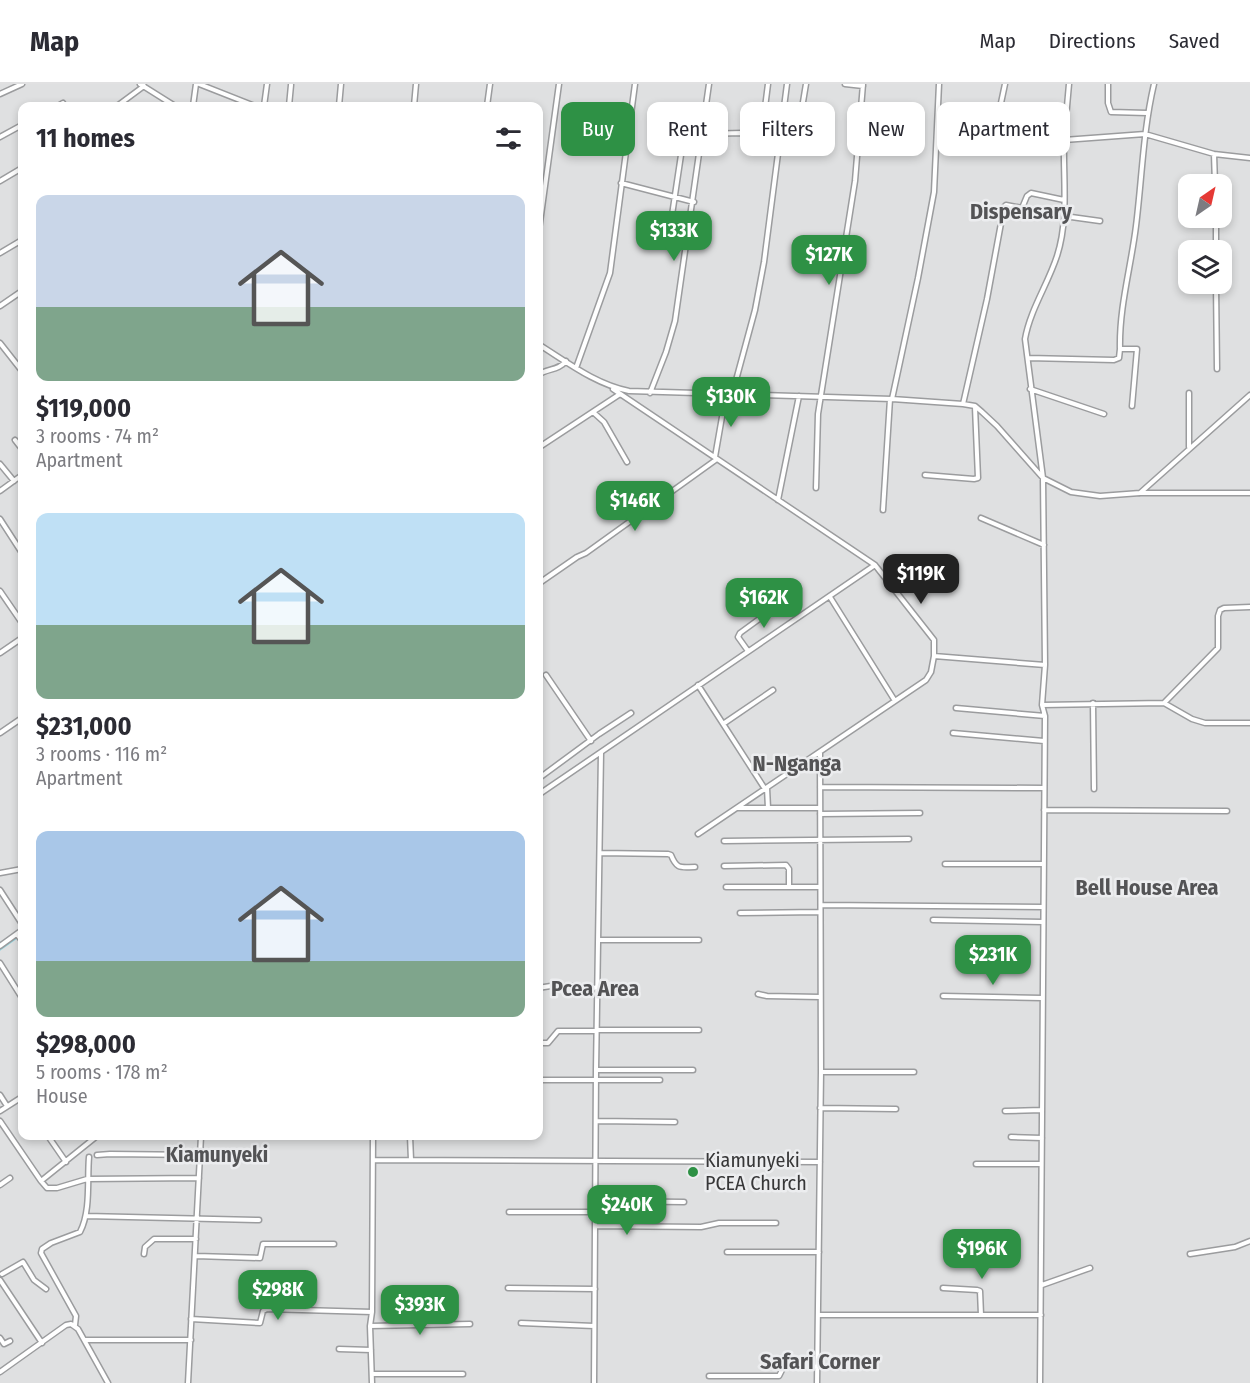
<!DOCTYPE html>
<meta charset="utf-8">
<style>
:root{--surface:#fff;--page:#f2f2f3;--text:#2b2b33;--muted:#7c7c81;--line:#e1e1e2;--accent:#2e9145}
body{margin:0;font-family:"Fira Sans Condensed",sans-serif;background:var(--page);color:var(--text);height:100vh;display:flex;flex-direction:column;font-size:22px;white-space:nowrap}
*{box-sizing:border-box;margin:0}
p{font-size:20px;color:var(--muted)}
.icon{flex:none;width:33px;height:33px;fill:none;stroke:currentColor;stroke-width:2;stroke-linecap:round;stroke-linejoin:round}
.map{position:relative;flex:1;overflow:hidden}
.side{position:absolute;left:18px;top:18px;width:525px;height:1038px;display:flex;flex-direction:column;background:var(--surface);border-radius:12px;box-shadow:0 3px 9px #0003}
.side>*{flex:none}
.top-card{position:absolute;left:561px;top:18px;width:570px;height:54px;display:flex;gap:12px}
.needle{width:39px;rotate:34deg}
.tools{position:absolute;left:1178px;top:90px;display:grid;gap:12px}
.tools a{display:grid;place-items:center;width:54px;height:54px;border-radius:12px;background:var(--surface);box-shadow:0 3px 9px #0003;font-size:30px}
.price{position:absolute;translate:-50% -51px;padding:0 14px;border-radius:12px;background:var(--accent);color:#fff;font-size:20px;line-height:39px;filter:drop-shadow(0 2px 3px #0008)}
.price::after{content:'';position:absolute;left:50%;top:36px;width:18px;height:14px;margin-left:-9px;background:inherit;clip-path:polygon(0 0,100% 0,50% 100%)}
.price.current{background:#222;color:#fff}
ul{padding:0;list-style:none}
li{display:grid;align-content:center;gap:12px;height:318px;padding:0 18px}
li span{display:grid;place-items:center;height:186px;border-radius:12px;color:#555}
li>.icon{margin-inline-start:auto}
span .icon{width:108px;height:108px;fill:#fffc;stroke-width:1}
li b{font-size:26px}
h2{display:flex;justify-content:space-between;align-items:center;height:72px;padding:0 18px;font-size:26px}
.pill{padding:0 21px;border-radius:12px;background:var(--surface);box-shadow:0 3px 9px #0003;font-size:21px;line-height:54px}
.pill.current{background:var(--accent);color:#fff}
header{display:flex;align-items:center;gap:36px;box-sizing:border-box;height:84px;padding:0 30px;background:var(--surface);border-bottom:2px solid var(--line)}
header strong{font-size:28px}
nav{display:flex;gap:33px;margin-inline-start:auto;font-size:21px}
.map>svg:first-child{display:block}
</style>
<header>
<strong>Map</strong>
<nav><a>Map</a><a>Directions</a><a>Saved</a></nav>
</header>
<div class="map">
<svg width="1250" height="1299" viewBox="0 0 1250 1299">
<rect width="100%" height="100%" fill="#dfe0e1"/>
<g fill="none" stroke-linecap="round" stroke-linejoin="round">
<!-- stream -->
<path stroke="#8dd4df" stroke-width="1.5" d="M0 859 14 850
M0 866 17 854"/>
<defs>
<path id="minor" d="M140 0 175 22
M199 0 255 22
M768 0 761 55 780 66
M845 0 863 2
M1069 0 1064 56 1145 50 1214 70 1250 74
M1108 0V19L1111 28 1147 29
M0 10 22 0
M803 18 806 0
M1001 19 1005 0
M58 22 63 19
M117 22 144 2
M193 22 196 0
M264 22 267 0
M289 22 291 1
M339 22 341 0
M414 22 416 0
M487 22 490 0
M703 50 742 49 761 55
M0 53 22 41
M1214 70 1215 100
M0 97 22 84
M621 99 694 118
M1064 132 1100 137
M1216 134V166
M669 151 681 71
M538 153 559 0
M0 169 22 156
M1216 200 1217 285
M0 222 22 207
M0 259 22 287
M538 260C567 278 595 300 629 307L892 315 963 320 975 322 982 328 997 342 1043 394 1071 408 1100 412 1140 409H1250
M1120 265C1119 223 1131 183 1136 142 1142 94 1143 47 1154 0
M1028 274 1114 276 1119 274 1120 265H1137L1132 322
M576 284 610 189 635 0
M538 291C548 284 558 287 566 277
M613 305 875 481 934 556V572L931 588 926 596 698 750
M1030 305 1104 330
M650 309 666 268 675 237 709 0
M1189 309V363
M732 311 755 226 764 178 787 0
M892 315 918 194 934 108 939 0
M963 320 987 215 1004 123 1006 121 1022 124 1027 112 1031 109 1064 116
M593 328 604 338 627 378
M15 356 22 365
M538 364 620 310
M715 373 726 310
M0 380 14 397
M925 391 974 395 978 394 975 323
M816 404 818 330 855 97 863 0
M0 407 22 391
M1140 409 1250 311
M778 416 799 312
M883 426 890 315
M981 434 1044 461
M0 435 22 469
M538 500 577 473 586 469 717 375
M0 507 22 539
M830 513 895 617
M748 567 738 553 740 549 777 522
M0 569 22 554
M934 572 1045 581
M546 591 591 657
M698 601 765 705
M1093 619 1094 705
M1164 619 1218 564V532L1220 526 1224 524 1250 523
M1042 621 1164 619 1192 635 1205 639H1250
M956 624 1045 632
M723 640 773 606
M0 649 22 634
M953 649 1044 657
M538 695 599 650 631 629
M820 703 1044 704
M767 704 768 724
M538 711 875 481
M737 724H820
M1044 726 1227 727
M820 730 920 729
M724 757 909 755
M600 769 668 770 671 771C677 786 681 783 695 783
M945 780H1043
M724 782 786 781 789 785V802
M0 789 22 785
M726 803H820
M0 806 22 840
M821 821 1043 823
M740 829 819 828
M933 836 1043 838
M17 850 22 857
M598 856H699
M0 862 22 846
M0 879 22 914
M538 904 557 901 598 904
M758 910 767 912 820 913
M943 912 1042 914
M597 946H699
M538 959H548L558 947H597
M596 986H693
M821 988H914
M538 996H660
M0 1011 7 1022
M820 1024 896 1025
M0 1027 22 1013
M1005 1027 1042 1026
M0 1037 41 1097 97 1052
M597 1037 675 1038
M48 1052 66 1078
M410 1052 411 1076
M1011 1053 1042 1054
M97 1071 110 1070 200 1071
M373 1076 820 1078
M976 1080H1041
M41 1097 47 1104H57L87 1095 199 1094
M0 1101 10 1094
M596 1117 684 1118
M509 1128H595
M86 1132 259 1136
M596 1142 701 1143 719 1139H776
M727 1168H819
M144 1170 145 1163 154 1155H196
M1190 1170 1235 1163 1250 1157
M196 1172 260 1174 263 1160H334
M2 1190 23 1178 34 1196 46 1205
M0 1196 42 1259
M1042 1201 1090 1184
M508 1204 595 1205
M943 1204 977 1206 980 1207 981 1231
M818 1231H1041
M191 1235 260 1239 263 1227 267 1225 372 1228
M521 1239 594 1242
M75 1241 76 1232 41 1169 42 1165 51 1159 80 1148C91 1127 87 1096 89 1073
M370 1242 470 1240
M0 1254 4 1260 10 1257
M85 1256H191
M339 1265 371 1266
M0 1288 66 1241 71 1240 78 1245 108 1299
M372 1290H463
M709 1292H779L784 1282 818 1283
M188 1299 201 1052
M372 1299 370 1242 372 1228 373 1052
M594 1299 596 986 601 669
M817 1299 821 988 820 669
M1040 1299 1045 632 1042 621 1045 581 1043 394 1025 255C1030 226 1048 200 1057 172 1069 135 1063 94 1064 56"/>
</defs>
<!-- minor casing -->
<use href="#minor" stroke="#9b9c9e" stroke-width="7"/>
<!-- minor -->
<use href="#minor" stroke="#fff" stroke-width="4"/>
</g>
<!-- markers -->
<circle fill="#2e9145" stroke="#ecedef" stroke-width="2" cx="693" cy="1088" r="6"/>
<g text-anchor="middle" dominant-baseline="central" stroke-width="5" stroke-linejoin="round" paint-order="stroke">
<!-- poi labels -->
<g font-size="20" fill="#373738" stroke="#ecedef" text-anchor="start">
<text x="705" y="1076">Kiamunyeki<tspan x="705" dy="23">PCEA Church</tspan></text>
</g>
<!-- neighbourhood labels -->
<g font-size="21" font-weight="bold" fill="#535355" stroke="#ecedef">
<text x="217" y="1071">Kiamunyeki</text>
</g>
<!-- quarter labels -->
<g font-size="22" font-weight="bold" fill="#535355" stroke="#ecedef">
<text x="1021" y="127">Dispensary</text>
<text x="797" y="679">N-Nganga</text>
<text x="1147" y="803">Bell House Area</text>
<text x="595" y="904">Pcea Area</text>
<text x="820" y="1277">Safari Corner</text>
</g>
</g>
</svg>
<div class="tools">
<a><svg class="needle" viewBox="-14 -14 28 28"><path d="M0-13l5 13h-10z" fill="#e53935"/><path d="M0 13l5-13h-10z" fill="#7c7c81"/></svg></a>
<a><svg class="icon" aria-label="layers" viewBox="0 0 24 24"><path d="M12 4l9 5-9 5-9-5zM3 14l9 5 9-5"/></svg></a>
</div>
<b class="price" style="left:674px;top:178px">$133K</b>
<b class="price" style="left:829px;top:202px">$127K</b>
<b class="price" style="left:731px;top:344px">$130K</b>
<b class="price" style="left:635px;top:448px">$146K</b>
<b class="price current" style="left:921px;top:521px">$119K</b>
<b class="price" style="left:764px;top:545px">$162K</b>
<b class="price" style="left:993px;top:902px">$231K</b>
<b class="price" style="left:627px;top:1152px">$240K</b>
<b class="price" style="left:982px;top:1196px">$196K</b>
<b class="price" style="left:278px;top:1237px">$298K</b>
<b class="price" style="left:420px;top:1252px">$393K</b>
<div class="top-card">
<a class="pill current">Buy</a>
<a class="pill">Rent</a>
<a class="pill">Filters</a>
<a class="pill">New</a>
<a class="pill">Apartment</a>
</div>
<section class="side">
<h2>11 homes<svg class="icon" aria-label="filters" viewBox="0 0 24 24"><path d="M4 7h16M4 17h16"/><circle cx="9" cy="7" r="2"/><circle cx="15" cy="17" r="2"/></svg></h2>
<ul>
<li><span style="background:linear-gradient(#c9d6e8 60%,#7fa58c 0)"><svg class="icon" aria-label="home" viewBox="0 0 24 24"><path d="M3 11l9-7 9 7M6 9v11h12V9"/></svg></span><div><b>$119,000</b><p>3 rooms · 74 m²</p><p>Apartment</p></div></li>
<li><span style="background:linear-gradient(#bfe0f5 60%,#7fa58c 0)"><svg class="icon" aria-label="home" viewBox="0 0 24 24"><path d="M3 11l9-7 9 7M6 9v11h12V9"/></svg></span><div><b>$231,000</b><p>3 rooms · 116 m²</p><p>Apartment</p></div></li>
<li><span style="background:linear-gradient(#a9c7e8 70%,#7fa58c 0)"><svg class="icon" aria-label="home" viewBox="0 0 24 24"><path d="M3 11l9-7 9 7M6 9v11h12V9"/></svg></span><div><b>$298,000</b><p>5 rooms · 178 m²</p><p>House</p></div></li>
</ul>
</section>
</div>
